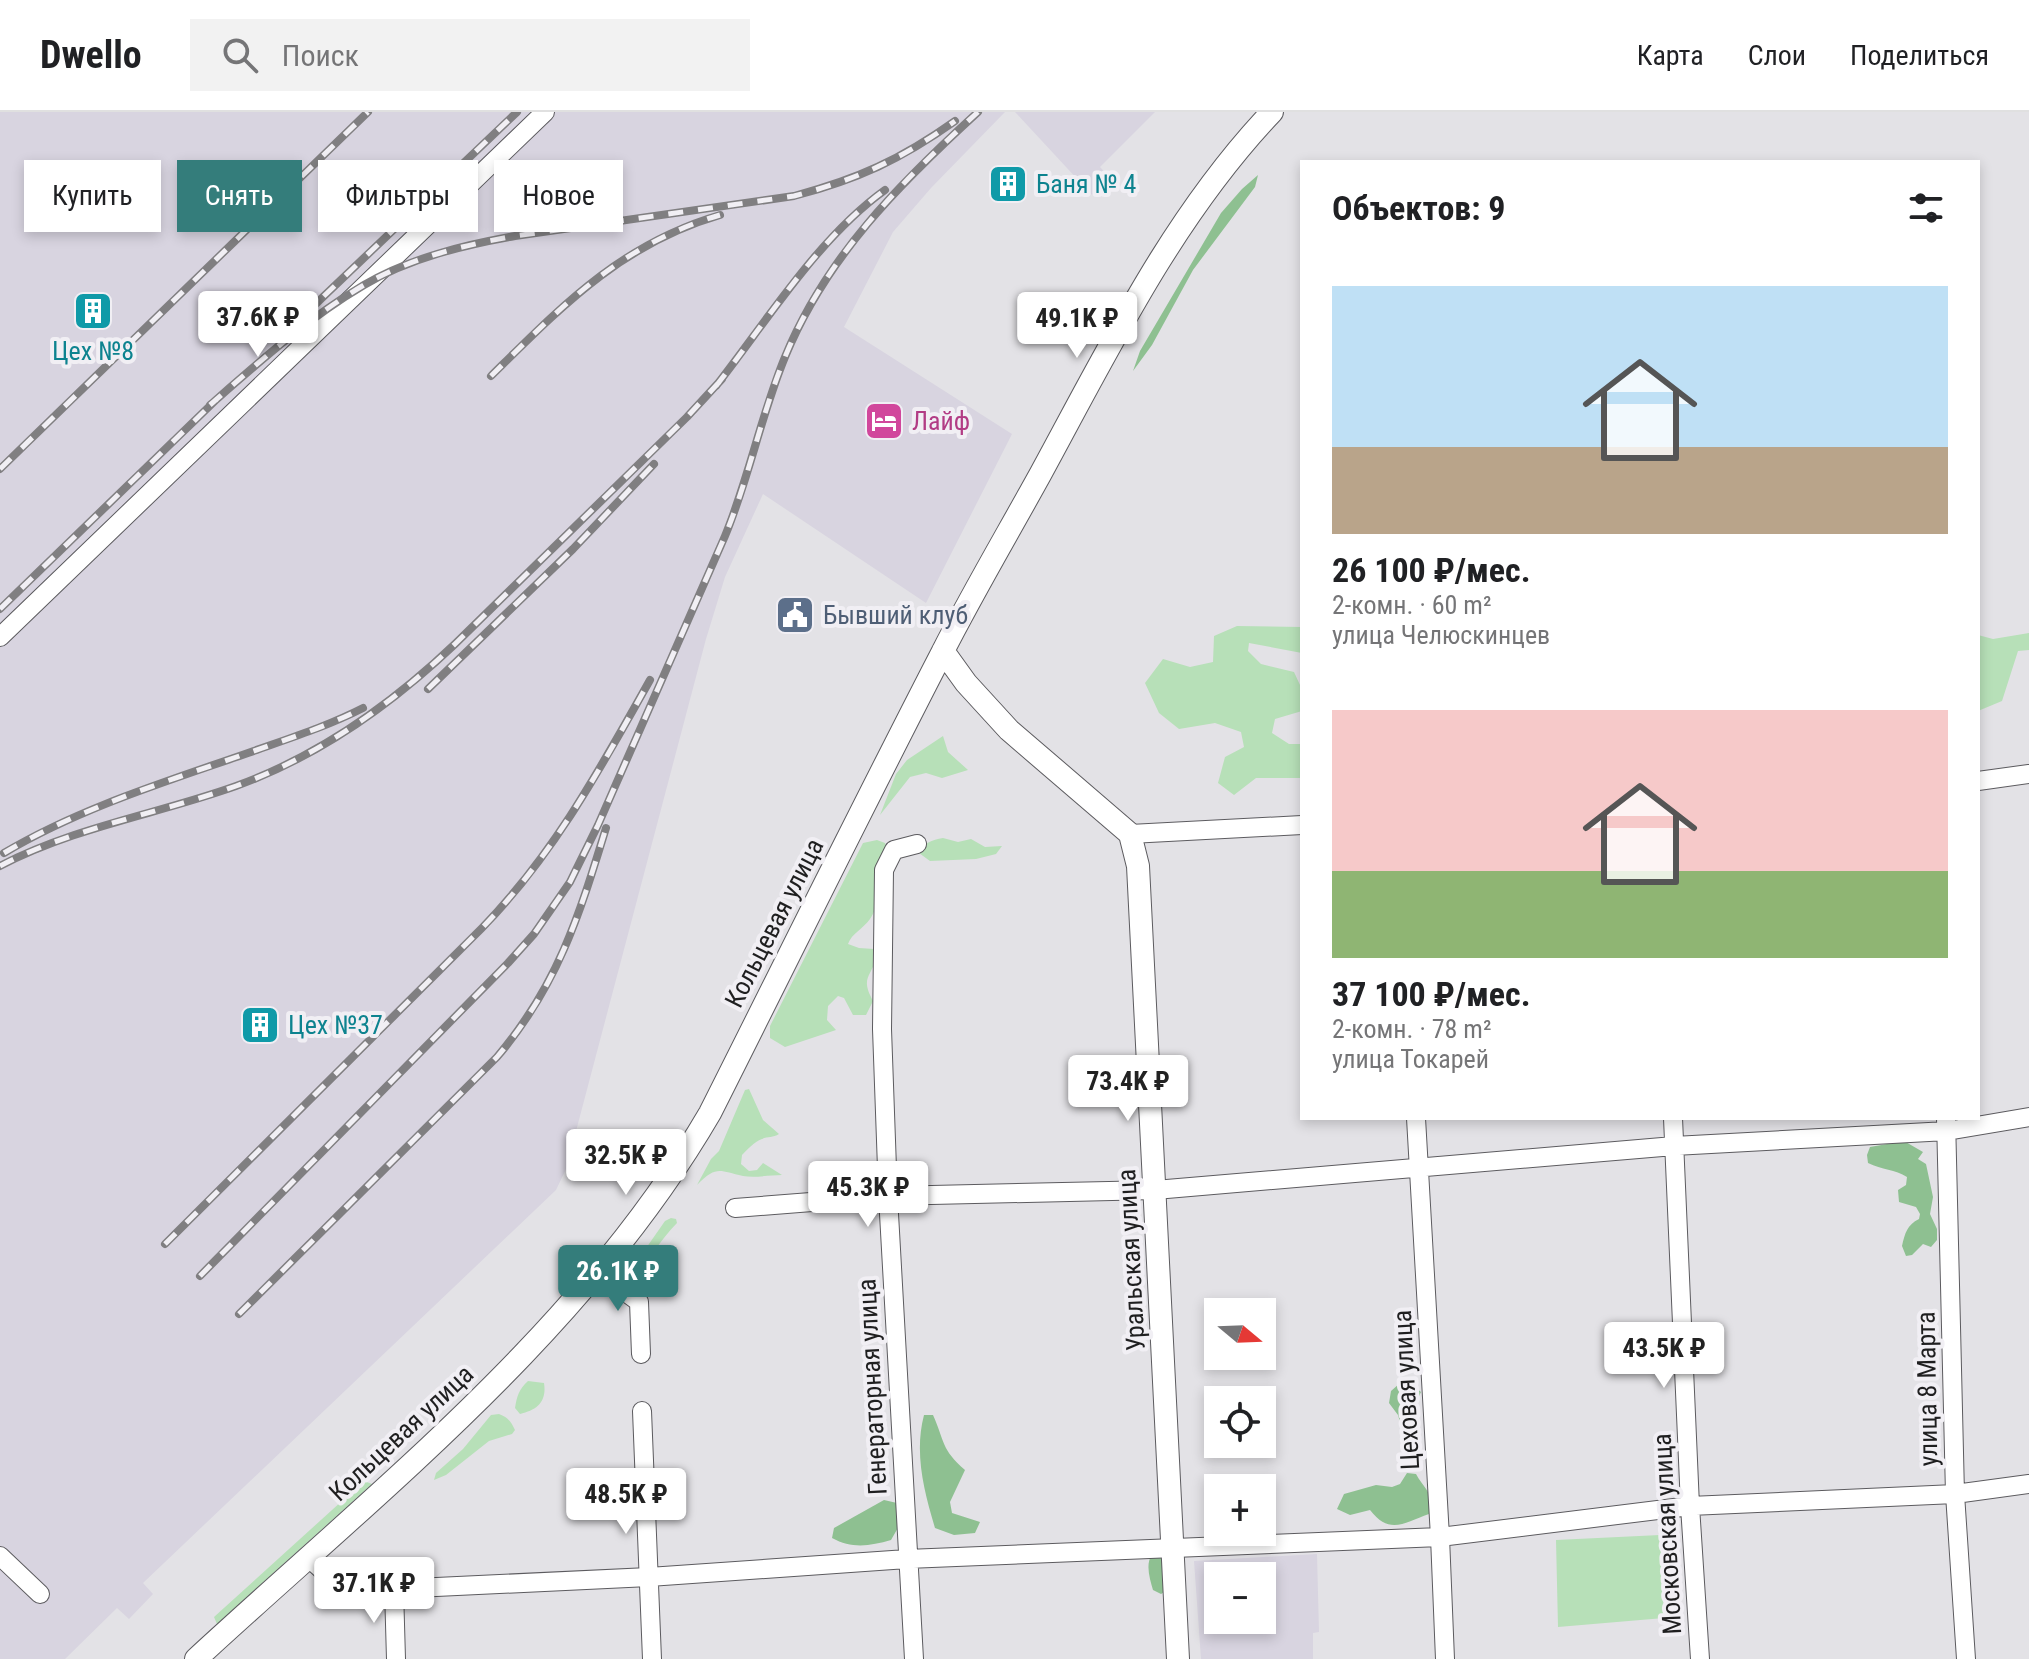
<!DOCTYPE html>
<html lang="ru">
<meta charset="utf-8">
<style>
:root{--surface:#fff;--page:#f2f2f2;--text:#202124;--muted:#757577;--line:#e0e0e0;--accent:#347d7b}
body{margin:0;font-family:"Roboto Condensed",sans-serif;background:var(--page);color:var(--text);height:100vh;display:flex;flex-direction:column;font-size:30px;white-space:nowrap}
*{box-sizing:border-box;margin:0}
p{font-size:26px;color:var(--muted)}
.icon{flex:none;width:44px;height:44px;fill:none;stroke:currentColor;stroke-width:2;stroke-linecap:round;stroke-linejoin:round}
.map{position:relative;flex:1;overflow:hidden}
.drawer{position:absolute;left:1300px;top:48px;width:680px;height:960px;display:flex;flex-direction:column;background:var(--surface);border-radius:0px;box-shadow:0 4px 12px #0003}
.drawer>*{flex:none}
.guide{position:absolute;left:24px;top:48px;width:760px;height:72px;display:flex;gap:16px}
.needle{width:52px;rotate:109deg}
.controls{position:absolute;left:1204px;top:1186px;display:grid;gap:16px}
.controls a{display:grid;place-items:center;width:72px;height:72px;border-radius:0px;background:var(--surface);box-shadow:0 4px 12px #0003;font-size:40px}
.price{position:absolute;translate:-50% -68px;padding:0 18px;border-radius:8px;background:#fff;color:#222;font-size:26px;line-height:52px;filter:drop-shadow(0 2px 4px #0008)}
.price::after{content:'';position:absolute;left:50%;top:48px;width:24px;height:18px;margin-left:-12px;background:inherit;clip-path:polygon(0 0,100% 0,50% 100%)}
.price.on{background:var(--accent);color:#fff}
ul{padding:0;list-style:none}
li{display:grid;align-content:center;gap:16px;height:424px;padding:0 32px}
li span{display:grid;place-items:center;height:248px;border-radius:0px;color:#555}
li>.icon{margin-inline-start:auto}
span .icon{width:144px;height:144px;fill:#fffc;stroke-width:1}
li b{font-size:34px}
h2{display:flex;justify-content:space-between;align-items:center;height:96px;padding:0 32px;font-size:34px}
.tag{padding:0 28px;border-radius:0px;background:var(--surface);box-shadow:0 4px 12px #0003;font-size:28px;line-height:72px}
.tag.on{background:var(--accent);color:#fff}
header{display:flex;align-items:center;gap:48px;box-sizing:border-box;height:112px;padding:0 40px;background:var(--surface);border-bottom:2px solid var(--line)}
header strong{font-size:38px}
nav{display:flex;gap:44px;margin-inline-start:auto;font-size:28px}
.search{width:560px;height:72px;background:var(--page);display:flex;align-items:center;gap:20px;box-sizing:border-box;padding:0 28px;border-radius:0px;color:var(--muted);font-size:30px}
.map>svg:first-child{display:block}
</style>
<header>
<strong>Dwello</strong>
<div class="search"><svg class="icon" aria-label="search" viewBox="0 0 24 24"><circle cx="10" cy="10" r="6"/><path d="M15 15l6 6"/></svg>Поиск</div>
<nav><a>Карта</a><a>Слои</a><a>Поделиться</a></nav>
</header>
<div class="map">
<svg width="2029" height="1547" viewBox="0 0 2029 1547">
<rect width="100%" height="100%" fill="#e3e2e6"/>
<!-- built -->
<path fill="#d8d4e0" fill-rule="evenodd" d="M0 0H1005L931 76 893 120 844 215 1012 322 926 491 763 382 725 465 706 527 566 1057 556 1078 143 1471 153 1482 129 1507 117 1496 65 1547H0Z
M1015 0H1155L1100 55 1114 70 1101 83 1096 79 1092 83Z
M1317 1442 1319 1520 1313 1521V1547H1201L1194 1449ZM1218 1464H1262V1508H1218Z"/>
<!-- green -->
<path fill="#b7e0b8" d="M1237 514 1302 515V541L1249 531 1248 539 1261 552 1294 560 1300 573 1302 599 1275 607 1272 621 1289 632H1302V666H1256L1234 683 1218 671 1225 645 1244 635 1241 620 1215 611 1179 617 1159 601 1145 571 1163 547 1190 555 1213 550 1214 524Z
M2029 521V538L2018 539 2002 589 1978 599V523L1993 527Z
M943 624 948 640 968 658 942 666 926 661 910 665 880 703 896 662 907 648Z
M943 726 958 730 971 727 985 735 1002 734 996 742 976 747 930 749 919 741C923 731 932 728 943 726Z
M877 728 885 731C891 747 880 793 870 807 863 817 852 821 848 832L859 836 874 837 877 844C871 866 860 865 873 889L866 903H853L844 886 838 884 828 894 827 908 836 918 785 935 770 926V914L863 731Z
M749 977 763 1008 779 1022C773 1026 768 1024 762 1027 754 1030 747 1038 742 1043L741 1052 749 1059 757 1058 763 1051 782 1063C770 1063 755 1066 743 1064 719 1059 717 1053 697 1073L711 1047 719 1039 745 978Z
M671 1106 676 1107 677 1111C661 1127 651 1146 635 1163L628 1162 665 1109Z
M528 1269 544 1271C547 1290 537 1298 520 1302L515 1296C517 1284 519 1277 528 1269Z
M499 1302C507 1305 511 1309 515 1318L512 1322 489 1329 446 1363 434 1368 436 1361 463 1337 491 1303Z
M364 1369 372 1372 217 1512 214 1505Z
M1660 1423 1664 1506 1558 1515 1556 1428Z"/>
<!-- forest -->
<path fill="#8ec091" d="M1258 63 1255 75 1193 158 1152 233 1133 259 1140 239 1221 101 1242 77Z
M1904 1029 1923 1040 1918 1047 1926 1052 1933 1085 1930 1102 1937 1117V1128L1931 1135 1923 1132 1912 1143 1906 1144 1902 1134C1905 1121 1907 1113 1919 1107L1920 1102 1916 1095 1899 1090 1898 1078 1906 1073 1907 1065C1895 1057 1882 1058 1868 1051L1867 1043 1870 1035Z
M1410 1271 1421 1280 1417 1288C1421 1301 1420 1316 1406 1322L1403 1320 1398 1303 1389 1291 1391 1279 1399 1272Z
M924 1303H933C945 1330 941 1337 965 1358L950 1390 952 1401 980 1410 975 1421 954 1423 935 1416C924 1379 914 1341 924 1303Z
M1407 1361 1416 1362C1424 1377 1437 1384 1429 1402 1405 1410 1390 1424 1370 1398L1350 1403 1337 1397 1344 1382 1376 1373 1392 1375 1400 1372Z
M884 1388 897 1391 899 1414 891 1428C870 1434 852 1437 832 1426L834 1416Z
M1152 1442 1165 1444 1166 1479 1161 1482 1153 1478C1150 1467 1145 1453 1152 1442Z"/>
<g fill="none" stroke-linecap="round" stroke-linejoin="round">
<defs>
<path id="minor" d="M0 525 545 0
M1978 669 2029 662
M1130 722 1302 713
M1416 1006 1440 1425 1445 1547
M1673 1006 1690 1394 1700 1547
M1946 1006 1955 1382 1966 1547
M735 1096 888 1084 1155 1078 1674 1034 1947 1019 2029 1005
M596 1159 639 1190 641 1242
M642 1299 652 1547
M0 1444 40 1482
M308 1445 323 1459 349 1472 394 1477 649 1465 907 1447 1440 1425 1690 1394 1955 1382 2029 1372
M394 1477 396 1547
M914 1547 888 1084 882 917 884 758 894 738 917 732"/>
<path id="tertiary" d="M943 539 966 571 1009 618 1130 722 1138 754 1178 1547
M196 1547C379 1378 583 1219 710 1001 787 848 863 694 942 541 973 480 1008 421 1041 361 1109 236 1173 104 1272 0"/>
</defs>
<!-- minor casing -->
<use href="#minor" stroke="#5c5b5f" stroke-width="20"/>
<!-- tertiary casing -->
<use href="#tertiary" stroke="#5c5b5f" stroke-width="24"/>
<!-- minor -->
<use href="#minor" stroke="#fff" stroke-width="18"/>
<!-- tertiary -->
<use href="#tertiary" stroke="#fff" stroke-width="22"/>
<defs>
<path id="rail" d="M302 205 517 0
M491 264C562 194 621 132 720 103
M716 274C767 209 818 126 885 78
M210 293C259 250 308 206 364 173 410 146 464 133 515 124L794 84C858 67 900 48 955 9
M0 357 368 0
M0 497 218 286
M428 577 573 437 654 352
M4 741C80 696 165 670 248 641 287 627 326 615 363 596
M0 754C74 715 158 702 236 674 319 644 392 592 455 532L687 305 722 267
M165 1132 482 816C554 742 600 657 650 568
M200 1164 508 851 534 822 570 770 598 713 725 424C749 366 761 303 785 245 826 145 899 72 978 0
M239 1202 497 945C558 873 579 804 606 716"/>
</defs>
<!-- rail casing -->
<use href="#rail" stroke="#807f81" stroke-width="8"/>
<!-- rail -->
<use href="#rail" stroke="#f1eff4" stroke-width="5" stroke-dasharray="15" stroke-linecap="butt"/>
</g>
<!-- icons -->
<defs>
<symbol id="building-square" viewBox="-11 -11 22 22"><rect x="-9" y="-9" width="18" height="18" rx="4" fill="#0f9aa8" stroke="#f1eff4"/><path d="M-4-6H4V6H1V3H-1V6H-4ZM-2.5-4.3h1.7v1.8h-1.7ZM.8-4.3h1.7v1.8H.8ZM-2.5-1h1.7V.8h-1.7ZM.8-1h1.7V.8H.8Z" fill="#fff"/></symbol>
<symbol id="hotel-square" viewBox="-11 -11 22 22"><rect x="-9" y="-9" width="18" height="18" rx="4" fill="#d1479c" stroke="#f1eff4"/><path d="M-6-4.5h1.5V1H6V5H4.5V3h-9V5H-6ZM-4 0a1.8 1.8 0 1 1 3.6 0ZM.5 0V-2.5h3Q6-2.5 6 0Z" fill="#fff"/></symbol>
<symbol id="civic-square" viewBox="-11 -11 22 22"><rect x="-9" y="-9" width="18" height="18" rx="4" fill="#5c6f8a" stroke="#f1eff4"/><path d="M-.6-6.5H3V-4.5H.6V-3L4-1V1h2V6H-6V1h2V-1L-.6-3ZM-1.2 2.5V6h2.4V2.5Z" fill="#fff"/></symbol>
</defs>
<g fill-rule="evenodd">
<use href="#building-square" x="986" y="50" width="44" height="44"/>
<use href="#building-square" x="71" y="177" width="44" height="44"/>
<use href="#hotel-square" x="862" y="287" width="44" height="44"/>
<use href="#civic-square" x="773" y="481" width="44" height="44"/>
<use href="#building-square" x="238" y="891" width="44" height="44"/>
</g>
<g text-anchor="middle" dominant-baseline="central" stroke-width="8" stroke-linejoin="round" paint-order="stroke">
<!-- culture labels -->
<g font-size="26" fill="#0d838f" stroke="#f1eff4" text-anchor="start">
<text x="1036" y="72">Баня № 4</text>
<text x="93" y="239" text-anchor="middle">Цех №8</text>
<text x="288" y="913">Цех №37</text>
</g>
<!-- hotel labels -->
<g font-size="26" fill="#b23c85" stroke="#f1eff4" text-anchor="start">
<text x="912" y="309">Лайф</text>
</g>
<!-- service labels -->
<g font-size="26" fill="#4e5e75" stroke="#f1eff4" text-anchor="start">
<text x="823" y="503">Бывший клуб</text>
</g>
<!-- street labels -->
<g font-size="26" fill="#1f1f20" stroke="#f1eff4">
<text transform="translate(774 811) rotate(-63)">Кольцевая улица</text>
<text transform="translate(1131 1148) rotate(-93)">Уральская улица</text>
<text transform="translate(872 1275) rotate(-93)">Генераторная улица</text>
<text transform="translate(1927 1277) rotate(-91)">улица 8 Марта</text>
<text transform="translate(1406 1278) rotate(-93)">Цеховая улица</text>
<text transform="translate(401 1321) rotate(-43)">Кольцевая улица</text>
<text transform="translate(1667 1422) rotate(-93)">Московская улица</text>
</g>
</g>
</svg>
<div class="controls">
<a><svg class="needle" viewBox="-14 -14 28 28"><path d="M0-13l5 13h-10z" fill="#e53935"/><path d="M0 13l5-13h-10z" fill="#757577"/></svg></a>
<a><svg class="icon" aria-label="locate" viewBox="0 0 24 24"><circle cx="12" cy="12" r="6"/><path d="M12 2v4M12 18v4M2 12h4M18 12h4"/></svg></a>
<a>+</a>
<a>−</a>
</div>
<b class="price" style="left:258px;top:247px">37.6K ₽</b>
<b class="price" style="left:1077px;top:248px">49.1K ₽</b>
<b class="price" style="left:1128px;top:1011px">73.4K ₽</b>
<b class="price" style="left:626px;top:1085px">32.5K ₽</b>
<b class="price" style="left:868px;top:1117px">45.3K ₽</b>
<b class="price on" style="left:618px;top:1201px">26.1K ₽</b>
<b class="price" style="left:1664px;top:1278px">43.5K ₽</b>
<b class="price" style="left:626px;top:1424px">48.5K ₽</b>
<b class="price" style="left:374px;top:1513px">37.1K ₽</b>
<div class="guide">
<a class="tag">Купить</a>
<a class="tag on">Снять</a>
<a class="tag">Фильтры</a>
<a class="tag">Новое</a>
</div>
<section class="drawer">
<h2>Объектов: 9<svg class="icon" aria-label="filters" viewBox="0 0 24 24"><path d="M4 7h16M4 17h16"/><circle cx="9" cy="7" r="2"/><circle cx="15" cy="17" r="2"/></svg></h2>
<ul>
<li><span style="background:linear-gradient(#bfe0f5 65%,#b9a48a 0)"><svg class="icon" aria-label="home" viewBox="0 0 24 24"><path d="M3 11l9-7 9 7M6 9v11h12V9"/></svg></span><div><b>26 100 ₽/мес.</b><p>2-комн. · 60 m²</p><p>улица Челюскинцев</p></div></li>
<li><span style="background:linear-gradient(#f6c9c9 65%,#8fb573 0)"><svg class="icon" aria-label="home" viewBox="0 0 24 24"><path d="M3 11l9-7 9 7M6 9v11h12V9"/></svg></span><div><b>37 100 ₽/мес.</b><p>2-комн. · 78 m²</p><p>улица Токарей</p></div></li>
</ul>
</section>
</div>
